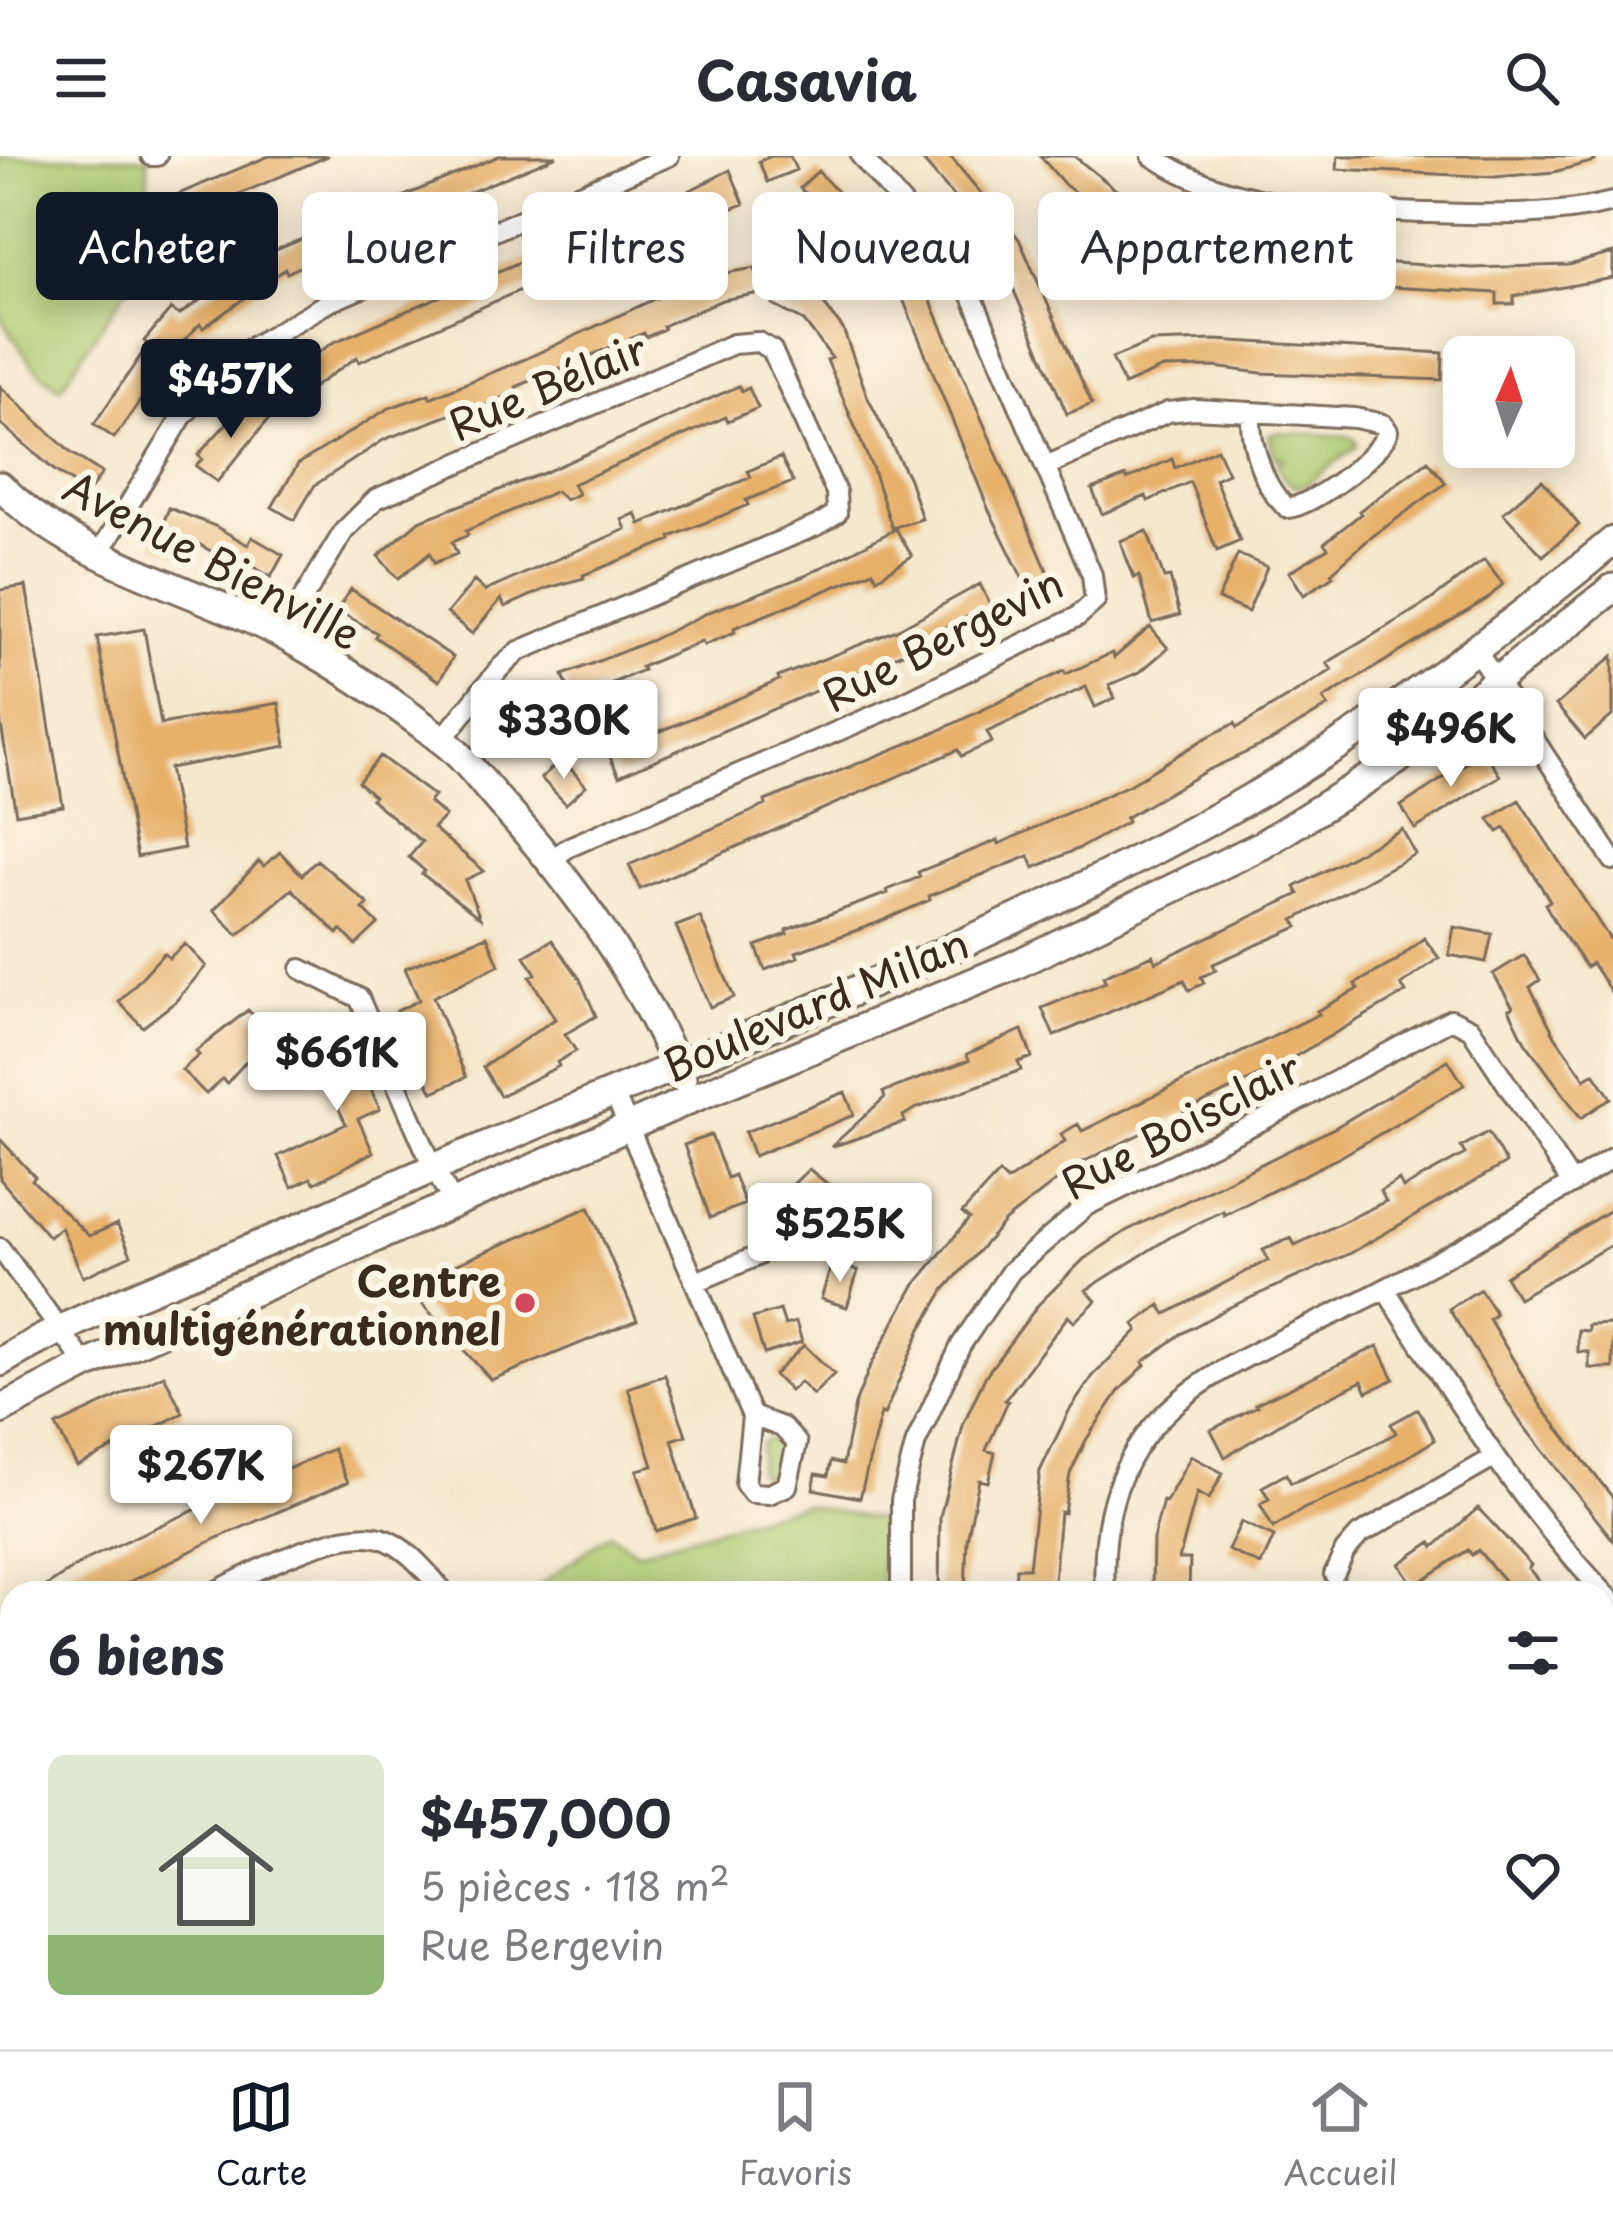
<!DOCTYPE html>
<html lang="fr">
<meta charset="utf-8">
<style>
:root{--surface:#fff;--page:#f7f7f7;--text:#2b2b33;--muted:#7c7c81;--line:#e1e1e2;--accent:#111827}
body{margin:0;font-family:"Playpen Sans",sans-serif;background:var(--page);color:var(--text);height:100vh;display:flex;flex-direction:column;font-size:45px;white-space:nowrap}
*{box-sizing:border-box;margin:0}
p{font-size:39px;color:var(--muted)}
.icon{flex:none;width:66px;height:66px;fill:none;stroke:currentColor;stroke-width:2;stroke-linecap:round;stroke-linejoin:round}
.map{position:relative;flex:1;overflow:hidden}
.drawer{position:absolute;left:0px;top:1425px;width:1614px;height:468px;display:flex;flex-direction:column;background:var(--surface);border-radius:36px 36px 0 0;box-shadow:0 6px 30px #0003}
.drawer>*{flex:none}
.top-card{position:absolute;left:36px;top:36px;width:1542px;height:108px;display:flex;gap:24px}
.needle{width:78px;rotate:3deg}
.fabs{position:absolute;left:1443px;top:180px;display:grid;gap:24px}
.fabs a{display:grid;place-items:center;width:132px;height:132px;border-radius:18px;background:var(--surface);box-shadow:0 6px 30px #0003;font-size:60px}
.price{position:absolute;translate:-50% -102px;padding:0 27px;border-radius:12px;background:#fff;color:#222;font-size:39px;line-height:78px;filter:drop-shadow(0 3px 6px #0008)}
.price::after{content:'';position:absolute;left:50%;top:72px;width:36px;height:27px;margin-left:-18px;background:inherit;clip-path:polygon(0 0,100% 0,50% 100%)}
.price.on{background:var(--accent);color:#fff}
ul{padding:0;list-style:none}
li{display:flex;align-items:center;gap:36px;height:300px;padding:0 48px}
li+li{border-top:3px solid var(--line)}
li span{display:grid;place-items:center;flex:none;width:336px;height:240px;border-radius:18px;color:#555}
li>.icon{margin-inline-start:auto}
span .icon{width:144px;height:144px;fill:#fffc;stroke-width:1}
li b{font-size:51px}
h2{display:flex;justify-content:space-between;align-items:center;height:144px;padding:0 48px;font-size:51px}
.chip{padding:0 42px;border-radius:18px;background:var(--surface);box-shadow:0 6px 30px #0003;font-size:42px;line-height:108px}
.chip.on{background:var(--accent);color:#fff}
header{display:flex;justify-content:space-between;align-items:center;height:156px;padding:0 48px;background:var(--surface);font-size:54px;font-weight:700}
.menu{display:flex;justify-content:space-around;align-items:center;height:168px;border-top:3px solid var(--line);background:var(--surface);font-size:33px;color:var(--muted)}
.menu a{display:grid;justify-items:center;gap:6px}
.menu .on{color:var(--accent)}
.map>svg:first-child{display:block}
</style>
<header><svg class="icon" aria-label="menu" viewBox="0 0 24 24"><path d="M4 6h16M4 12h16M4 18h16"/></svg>Casavia<svg class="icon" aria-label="search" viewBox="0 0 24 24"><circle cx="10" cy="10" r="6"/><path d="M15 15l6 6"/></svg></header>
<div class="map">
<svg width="1613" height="1893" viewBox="0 0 1613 1893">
<rect width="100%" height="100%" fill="#fcf5e5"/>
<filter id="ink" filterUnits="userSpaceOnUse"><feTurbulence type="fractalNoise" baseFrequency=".00833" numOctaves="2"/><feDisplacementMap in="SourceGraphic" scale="24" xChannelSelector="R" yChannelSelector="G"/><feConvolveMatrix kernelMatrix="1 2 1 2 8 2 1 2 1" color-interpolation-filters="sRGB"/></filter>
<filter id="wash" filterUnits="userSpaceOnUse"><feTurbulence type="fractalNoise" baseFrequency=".004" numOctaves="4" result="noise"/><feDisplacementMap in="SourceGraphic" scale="48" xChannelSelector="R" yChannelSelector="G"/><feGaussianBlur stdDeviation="2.7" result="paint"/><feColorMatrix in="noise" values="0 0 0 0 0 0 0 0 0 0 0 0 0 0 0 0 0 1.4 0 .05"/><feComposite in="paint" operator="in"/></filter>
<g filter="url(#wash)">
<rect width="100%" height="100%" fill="#f4e8ce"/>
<!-- green -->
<path fill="#aecb72" stroke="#747a48" stroke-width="3" d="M0 0 148 2 146 104 60 232 33 210 0 161Z
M1276 276 1349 280 1356 284V291L1304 330H1294L1284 323 1277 307 1283 304 1282 300 1275 302 1269 279Z
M773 1282 780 1291 776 1317 765 1324 757 1314 761 1287Z
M803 1348 882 1365 881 1437H529L610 1377 636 1396Z
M1602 1756 1613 1762V1893H931L920 1881H1602Z"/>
<g id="blocks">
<!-- building -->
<path fill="#e7b16b" d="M269 0H328L174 66 178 76 164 82 150 50Z
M499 0H557L367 79 287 117 285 113 203 172 200 168 179 190 114 282 94 268 148 189 144 185 171 153 179 159 264 99Z
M771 0H790L796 14 767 26 759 5Z
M919 0H950L1019 83 1092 248 1067 258 1009 123 984 76Z
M1040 0H1074L1120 37 1154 54 1152 57 1241 93 1283 100 1472 112 1569 109 1613 97V122L1514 140V148H1497V137L1279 125 1233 118 1184 104 1180 111 1155 99 1159 90 1099 55 1065 29Z
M1338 0H1594L1595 5 1554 16 1495 21 1337 13Z
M730 14 744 48 710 61 707 55 625 90 624 88 359 206 357 201 286 250 270 231 332 187 629 59 649 55Z
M818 15 914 120 919 118 1055 433 1032 442 988 352 892 116 885 122 800 32Z
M755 112 760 137 722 144 669 167 663 170 664 173 646 181 644 177 516 231 517 235 462 260 460 255 385 283 315 329 294 364 272 351 298 308 389 252 429 238 430 242 525 203 702 121Z
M779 114 812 132 843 173 868 242 909 323 922 363 892 372 873 314 827 204 832 202 804 165 773 149V144L766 140Z
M1215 184 1443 197 1442 224 1261 217 1214 211 1163 212 1124 229 1112 202 1151 186Z
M0 230 71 297 102 317 88 337 54 314 0 267Z
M739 230 742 235 749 232 758 252 728 265 726 261 573 328 578 338 565 344 556 335 466 375 468 379 452 386 457 398 434 407 430 397 398 423 378 400 419 365 541 318Z
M247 245 269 263 217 326 196 310 202 303 198 299Z
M1217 293 1228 317 1215 323 1240 385 1217 395 1190 326 1148 345 1146 340 1102 358 1092 333 1126 320 1127 323 1172 303 1175 312Z
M781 301 793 326 746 344 748 349 670 381 671 384 583 419 584 422 548 432 505 451 501 443 472 478 447 457 474 425 485 435 626 373 622 364 636 357 640 368 751 321 748 315Z
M1428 305 1446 327 1369 383 1331 417 1333 420 1304 439 1289 416 1328 392 1324 387 1361 358 1359 355Z
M1542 324 1579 369 1543 400 1503 357Z
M169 352 215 370 248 389 252 381 283 399 271 421 233 399 230 406 188 382 181 399 155 389Z
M896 373 912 400 877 422 873 415 734 472 735 476 704 489 702 485 641 511 643 514 573 544 563 519 650 485 709 456 805 420Z
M1147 375 1164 422 1170 421 1180 459 1152 467 1139 420 1134 422 1120 385Z
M1238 398 1267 411 1248 456 1218 443Z
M1484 404 1503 428 1487 443 1323 543 1328 550 1271 585 1206 615 1125 662 1127 666 1080 692 1034 712 1029 700 929 740 930 744 877 767 796 796 798 801 765 814 756 790 787 778 786 774 888 737 887 734 920 721 918 716 998 684 999 688 1129 629 1204 583 1235 567 1237 572 1332 514 1327 507 1431 444Z
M980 428 991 451 945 471 912 493 619 620 608 597 737 543 779 524 778 521 897 474Z
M26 430 63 650 16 658 0 563V434Z
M351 433 453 501 439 525 375 481 377 477 337 454Z
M1150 471 1168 492 1140 516 1109 529 1115 542 1095 551 1086 531 987 576 992 586 961 600 958 594 640 733 629 709 766 649 765 645 936 576 1064 515 1066 518 1112 497 1114 502Z
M144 473 161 568 279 547 286 590 169 612 184 692 137 701 97 481Z
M1613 500V559L1585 583 1556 549Z
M515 552 539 576 522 594 497 570Z
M1484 595 1500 620 1415 673 1401 650Z
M380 600 434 640 429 646 445 660 433 672 484 715 465 724 480 762 422 718 425 715 409 701 422 686 371 643 374 640 358 626Z
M562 603 586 630 566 648 541 622Z
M1519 644 1613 788V839L1592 807 1586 811 1558 771 1545 748 1550 745 1505 672 1498 676 1489 663Z
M1402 673 1415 698 1294 764 1298 771 1213 808 1216 814 1201 821 1204 827 1189 834 1184 824 1054 880 1042 852 1106 826 1103 820 1153 799 1156 806 1299 738 1295 731Z
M280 696 302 719 317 704 368 748 363 753 378 768 356 789 341 774 338 778 292 733 238 779 214 754 259 705 264 710Z
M700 761 734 841 710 851 676 770Z
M1454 771 1492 778 1486 806 1449 799Z
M487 780 499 809 433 841 466 921 433 936 401 878 406 874 397 855 419 844 405 812Z
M1424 782 1439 802 1401 829 1406 836 1282 908 1077 1009 1006 1064 945 1133 921 1173 884 1259 881 1257 860 1342 813 1333 816 1318 828 1320 831 1305 843 1308 855 1248 869 1213 913 1131 969 1063 962 1057 999 1017 1007 1025 1065 985 1061 978 1078 968 1082 975 1319 858 1317 855 1358 833 1355 828 1396 805Z
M552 784 580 823 596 860 565 878 576 895 557 906 559 910 500 940 483 911 555 863 530 821 536 818 525 800Z
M185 788 206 810 175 846 143 871 119 846 164 797 169 802Z
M1524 799 1540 824 1530 831 1555 880 1585 923 1594 917 1611 942 1581 962 1525 886 1509 853 1513 851 1493 818Z
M248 854 271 877 227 927 222 923 206 938 182 914 199 899 196 895Z
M346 871 375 932 371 934 380 953 358 963 373 996 315 1027 311 1022 292 1031 278 1000 346 968 318 908 324 905 315 886Z
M1022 874 1032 901 1018 906 1021 914 917 952 903 960 905 966 831 991 885 941 883 936 969 904 967 898Z
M1448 904 1464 929 1342 1000 1224 1059 1223 1055 1172 1080 1086 1134 1096 1145 1074 1166 1068 1160 1005 1244 1008 1245 986 1294 995 1297 988 1326 979 1324 967 1384 965 1437H939L940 1361 964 1266 986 1219 1038 1149 1084 1103 1126 1075 1336 971Z
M845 936 854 959 754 1000 745 976Z
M1488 976 1506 1007 1351 1097 1230 1151 1181 1178 1143 1206 1145 1209 1119 1235 1086 1284 1070 1318 1064 1357 1060 1356 1053 1437H1015L1016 1412H1029L1040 1315 1069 1255 1093 1220 1138 1174 1134 1168 1160 1149 1166 1158 1268 1104 1263 1094 1291 1082 1295 1089 1386 1045 1380 1035 1399 1024 1403 1032 1465 998 1461 991Z
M711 979 727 1022 734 1019 745 1048 710 1062 684 989Z
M0 983 35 1021 32 1024 89 1080 117 1068 131 1099 83 1121 61 1071 49 1081 0 1023Z
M809 1013 845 1042 836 1051 853 1090 828 1102 813 1070 821 1067 788 1033Z
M589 1051 637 1164 491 1224 406 1130Z
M1613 1052V1088L1518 1142 1505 1120Z
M832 1107 858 1115 847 1151 821 1143Z
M1480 1133 1496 1158 1489 1163 1541 1250 1613 1342V1384L1518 1263 1449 1153Z
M780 1154 785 1169 796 1166 802 1186 764 1198 753 1162Z
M1613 1168V1212H1589V1196H1578V1174L1588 1175V1169Z
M804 1189 834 1218 813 1239 800 1226 790 1235 774 1219Z
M1378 1190 1394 1223 1367 1236 1362 1225 1301 1255 1225 1301 1211 1274 1257 1250 1255 1248Z
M164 1219 183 1257 77 1310 56 1270Z
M665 1219 686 1279 672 1284 696 1362 656 1375 637 1314 653 1310 628 1232Z
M1418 1253 1435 1284 1365 1327 1305 1352 1273 1372 1260 1348 1269 1343 1262 1331 1286 1318 1291 1327 1338 1308 1396 1277 1391 1268Z
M333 1293 348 1326 217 1382 107 1437H35L88 1403 145 1376Z
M1191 1300 1223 1317 1209 1343 1197 1337 1179 1403H1190L1189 1434 1152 1433 1153 1383 1163 1345 1166 1346Z
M1478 1352 1531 1409 1528 1412 1550 1437H1515L1478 1394 1472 1399 1468 1394 1414 1430 1399 1408 1431 1386 1434 1391Z
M1241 1366 1274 1381 1261 1409 1228 1394Z"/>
</g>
</g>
<g filter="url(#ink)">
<use href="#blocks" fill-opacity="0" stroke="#7c6c5c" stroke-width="3"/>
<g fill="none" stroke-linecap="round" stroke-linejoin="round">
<defs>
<path id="street" d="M151 0H157
M1152 0C1236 55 1333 54 1429 57 1491 59 1552 61 1613 46
M1251 256 1355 262 1383 268 1388 275C1382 298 1313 350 1288 352 1264 335 1249 285 1251 256Z
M1046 310 1168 256 1194 253 1251 256
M99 398 182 261 221 217 252 191 327 147 669 0
M281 479 344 375 376 343 733 188 758 186 772 194 836 336 837 357 818 369 519 495 500 512 441 585
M1476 494 1613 704
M552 703 569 691 896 550 1077 461 1095 445 1092 419 962 117 861 0
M301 813 359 842 433 1011 454 1048
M614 937 752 1260 745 1328 752 1337 769 1338 787 1330 797 1287 782 1271 752 1260
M0 1092 86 1209
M696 1126 757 1100
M1385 1133C1455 1241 1522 1353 1613 1446
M1334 1418 1345 1395 1359 1379 1495 1301
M213 1437C250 1417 340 1370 381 1382 408 1391 427 1417 445 1437
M901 1437V1344L916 1286 961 1189 1011 1115 1086 1050 1263 964 1451 863 1471 873 1572 1028
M1105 1437C1094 1238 1240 1209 1383 1134 1461 1093 1540 1050 1613 1001
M0 1563 12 1555
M1602 1725 1613 1731
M0 1853 12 1842
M256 1881 266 1893
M515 1881 522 1893
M764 1881 769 1893"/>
<path id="secondary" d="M0 330C75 406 189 430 281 478 338 509 397 548 448 589 466 604 481 625 497 643 575 728 636 816 682 922
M0 1206C97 1148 205 1115 308 1068 615 927 946 814 1240 648 1372 574 1496 482 1613 385
M0 1254 86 1209 691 943 1013 810 1262 689 1396 605 1613 432"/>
</defs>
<!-- street casing -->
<use href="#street" stroke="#7c6c5c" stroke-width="24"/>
<!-- secondary casing -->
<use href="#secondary" stroke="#7c6c5c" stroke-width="33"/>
<!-- street -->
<use href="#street" stroke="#fff" stroke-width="18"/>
<!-- secondary -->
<use href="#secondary" stroke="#fff" stroke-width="27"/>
</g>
</g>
<!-- markers -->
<circle fill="#d1495b" stroke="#fcf5e5" stroke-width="4.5" cx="525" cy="1147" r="12"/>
<g text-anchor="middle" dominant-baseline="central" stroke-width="12" stroke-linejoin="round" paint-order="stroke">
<!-- street labels -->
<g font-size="42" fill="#3b2a1e" stroke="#fcf5e5">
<text transform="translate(547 229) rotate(-23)">Rue Bélair</text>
<text transform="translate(213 403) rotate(28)">Avenue Bienville</text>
<text transform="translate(942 482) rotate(-27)">Rue Bergevin</text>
<text transform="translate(815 847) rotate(-23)">Boulevard Milan</text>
<text transform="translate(1180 968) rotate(-28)">Rue Boisclair</text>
</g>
<!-- poi labels -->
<g font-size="42" font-weight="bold" fill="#3b2a1e" stroke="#fcf5e5" text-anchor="end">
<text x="501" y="1123">Centre<tspan x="501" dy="48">multigénérationnel</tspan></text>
</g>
</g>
</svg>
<div class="fabs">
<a><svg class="needle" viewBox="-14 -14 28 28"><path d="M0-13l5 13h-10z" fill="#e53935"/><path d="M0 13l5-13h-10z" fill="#7c7c81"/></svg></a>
</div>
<b class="price on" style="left:231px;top:285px">$457K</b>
<b class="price" style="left:564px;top:626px">$330K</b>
<b class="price" style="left:1451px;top:634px">$496K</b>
<b class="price" style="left:337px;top:958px">$661K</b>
<b class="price" style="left:840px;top:1129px">$525K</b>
<b class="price" style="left:201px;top:1371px">$267K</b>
<div class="top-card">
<a class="chip on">Acheter</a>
<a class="chip">Louer</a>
<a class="chip">Filtres</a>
<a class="chip">Nouveau</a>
<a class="chip">Appartement</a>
</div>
<section class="drawer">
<h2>6 biens<svg class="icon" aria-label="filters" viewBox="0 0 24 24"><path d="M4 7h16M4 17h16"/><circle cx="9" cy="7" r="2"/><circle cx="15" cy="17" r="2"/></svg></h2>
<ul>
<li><span style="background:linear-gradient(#dfe7d0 75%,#8fb573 0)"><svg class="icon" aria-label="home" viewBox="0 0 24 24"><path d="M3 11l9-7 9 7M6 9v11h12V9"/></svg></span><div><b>$457,000</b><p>5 pièces · 118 m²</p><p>Rue Bergevin</p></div><svg class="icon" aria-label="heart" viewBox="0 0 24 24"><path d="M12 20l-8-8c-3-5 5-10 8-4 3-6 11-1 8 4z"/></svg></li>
</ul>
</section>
</div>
<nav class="menu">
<a class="on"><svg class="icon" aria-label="map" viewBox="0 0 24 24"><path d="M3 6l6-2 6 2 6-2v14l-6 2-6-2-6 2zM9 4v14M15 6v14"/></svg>Carte</a>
<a><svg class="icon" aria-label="saved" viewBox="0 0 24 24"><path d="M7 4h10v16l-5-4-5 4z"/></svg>Favoris</a>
<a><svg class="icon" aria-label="home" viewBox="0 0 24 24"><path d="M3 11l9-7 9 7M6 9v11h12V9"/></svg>Accueil</a>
</nav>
